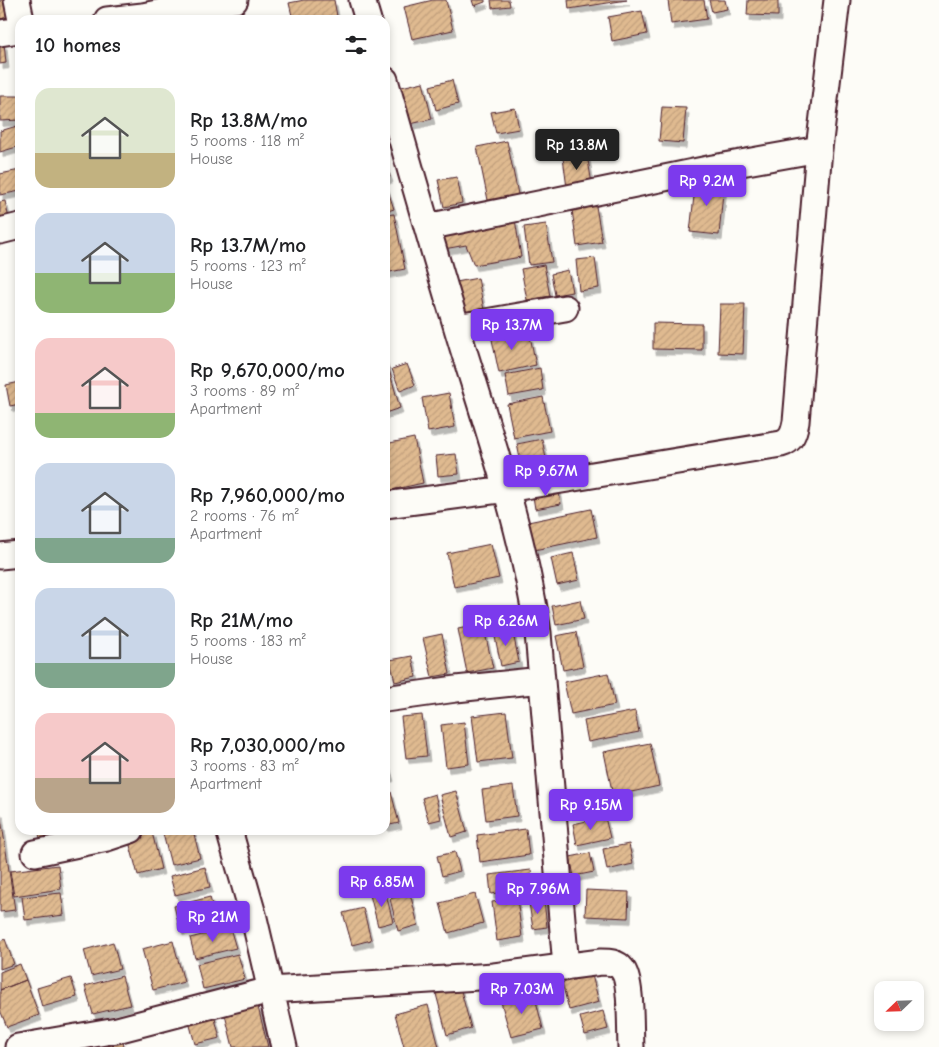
<!DOCTYPE html>
<meta charset="utf-8">
<style>
:root{--surface:#fff;--page:#f2f2f2;--text:#202124;--muted:#757577;--accent:#7c3aed}
body{margin:0;font-family:"Comic Neue",sans-serif;background:var(--page);color:var(--text);height:100vh;display:flex;flex-direction:column;font-size:19px;white-space:nowrap}
*{box-sizing:border-box;margin:0}
p{font-size:16px;color:var(--muted)}
.icon{flex:none;width:28px;height:28px;fill:none;stroke:currentColor;stroke-width:2;stroke-linecap:round;stroke-linejoin:round}
.map{position:relative;flex:1;overflow:hidden}
.panel{position:absolute;left:15px;top:15px;width:375px;height:820px;display:flex;flex-direction:column;background:var(--surface);border-radius:15px;box-shadow:0 2px 8px #0003}
.panel>*{flex:none}
.needle{width:32px;rotate:247deg}
.buttons{position:absolute;left:874px;top:981px;display:grid;gap:10px}
.buttons a{display:grid;place-items:center;width:50px;height:50px;border-radius:10px;background:var(--surface);box-shadow:0 2px 8px #0003;font-size:25px}
.price{position:absolute;translate:-50% -42px;padding:0 11px;border-radius:5px;background:var(--accent);color:#fff;font-size:16px;line-height:32px;filter:drop-shadow(0 1px 2px #0008)}
.price::after{content:'';position:absolute;left:50%;top:30px;width:15px;height:11px;margin-left:-8px;background:inherit;clip-path:polygon(0 0,100% 0,50% 100%)}
.price.active{background:#222;color:#fff}
ul{padding:0;list-style:none}
li{display:flex;align-items:center;gap:15px;height:125px;padding:0 20px}
li span{display:grid;place-items:center;flex:none;width:140px;height:100px;border-radius:15px;color:#555}
li>.icon{margin-inline-start:auto}
span .icon{width:60px;height:60px;fill:#fffc;stroke-width:1}
li b{font-size:21px}
h2{display:flex;justify-content:space-between;align-items:center;height:60px;padding:0 20px;font-size:21px}
.map>svg:first-child{display:block}
</style>
<div class="map">
<svg width="939" height="1047" viewBox="0 0 939 1047">
<defs>
<pattern id="building-hatch" width="6" height="6" patternUnits="userSpaceOnUse" patternTransform="scale(1.25)"><rect width="6" height="6" fill="#dfba90"/><path d="M-1 1l2-2M0 6l6-6M5 7l2-2" fill="none" stroke="#c19f7c"/></pattern>
<filter id="shadow"><feDropShadow dx="3" dy="5.5" stdDeviation="0" flood-color="#0004"/></filter>
</defs>
<rect width="100%" height="100%" fill="#fdfcf7"/>
<filter id="ink" filterUnits="userSpaceOnUse"><feTurbulence type="fractalNoise" baseFrequency=".02" numOctaves="2"/><feDisplacementMap in="SourceGraphic" scale="10" xChannelSelector="R" yChannelSelector="G"/><feConvolveMatrix kernelMatrix="1 2 1 2 8 2 1 2 1" color-interpolation-filters="sRGB"/></filter>
<g filter="url(#ink)">
<!-- building -->
<path fill="url(#building-hatch)" stroke="#4a1f2b" filter="url(#shadow)" d="M0 0H5L8 17 0 19Z
M304 0H334L337 16 317 20H293L289 3Z
M433 0H446L453 30 412 39 404 7Z
M472 0H485V2L474 6Z
M491 0H509L510 6 492 8Z
M568 0H627L569 9Z
M668 0H704L707 19 671 24Z
M709 0H725L727 9 712 12Z
M748 0H778V16L747 15Z
M642 11 647 34 612 41 608 17Z
M0 43H4L6 63 0 64Z
M452 80 458 104 436 110 430 86Z
M423 82 432 119 406 125 397 88Z
M0 96H20V120L0 121Z
M662 107 686 108 683 143 659 141Z
M515 108 519 129 496 133 491 112Z
M17 126 20 139V146L0 152V131Z
M507 141 519 199 489 205 477 147Z
M587 154 592 184 567 188 563 158Z
M385 163 390 177 385 179Z
M20 170V191L0 195V174Z
M457 177 462 203 444 207 438 180Z
M696 178 724 182 719 235 690 232Z
M385 185H386L394 209 385 212Z
M5 201 10 223 0 225V202Z
M596 206 602 242 577 246 572 210Z
M394 214 405 269 385 273V215Z
M515 219 521 257 474 265 466 245 444 249 441 232Z
M546 224 552 262 529 265 524 227Z
M595 258 599 288 579 291 576 260Z
M544 265 550 296 527 300 521 269Z
M568 270 572 292 555 295 551 274Z
M478 278 484 310 462 314 456 282Z
M720 304H745L743 354 718 353Z
M653 323 702 324V350L653 349Z
M509 326 512 340 530 336 536 365 499 373 490 330Z
M387 363 400 408 385 413V364Z
M407 364 415 385 400 391 392 369Z
M540 368 543 390 509 396 505 375Z
M20 382V404L10 406 6 385Z
M449 393 455 427 428 432 422 398Z
M543 397 550 431 514 438 507 404Z
M414 438 423 483 387 491 385 482V444Z
M542 439 548 468 523 473 517 444Z
M456 454 459 474 438 476 436 456Z
M558 486 561 504 535 509 532 490Z
M591 509 597 537 534 550 528 522Z
M491 544 499 578 454 587 447 553Z
M573 553 579 580 557 585 551 558Z
M580 600 584 619 556 625 552 606Z
M483 624 493 668 467 673 458 629Z
M512 628 519 662 501 666 494 632Z
M576 632 583 666 563 670 556 636Z
M442 634 450 674 432 677 423 638Z
M412 656 416 677 395 682 390 660Z
M608 673 615 705 571 714 564 682Z
M635 711 639 732 588 742 584 721Z
M506 712 512 758 478 762 472 716Z
M422 715 427 756 406 758 401 717Z
M464 722 469 764 446 767 441 725Z
M650 743 659 786 613 796 604 752Z
M385 754 391 776 385 777Z
M513 786 517 816 486 820 482 790Z
M456 791 467 832 451 837 440 795Z
M391 792 399 823 385 826V794Z
M435 794 441 819 429 822 422 798Z
M0 811 15 910 0 912Z
M605 817 610 838 577 845 573 824Z
M526 829 529 855 480 862 477 835Z
M38 830H82L84 840 43 850Z
M162 830H193L200 858 171 865Z
M152 832 161 869 138 875 128 838Z
M629 844 633 864 607 870 603 849Z
M455 852 460 871 442 876 437 856Z
M590 853 594 872 574 876 570 857Z
M58 865 61 889 14 896 10 871Z
M205 867 210 887 175 895 170 876Z
M531 870 534 888 491 894 489 875Z
M385 890 393 922 378 926 370 895Z
M586 890 629 892 628 918 585 916Z
M61 893 64 915 25 920 22 897Z
M410 893 418 925 398 931 390 899Z
M475 894 483 923 448 933 440 903Z
M210 897 216 921 180 930 174 906Z
M517 898 522 937 497 941 492 902Z
M544 901 547 927 533 929 529 903Z
M363 908 371 940 352 945 343 913Z
M230 928 236 948 195 958 190 938Z
M5 939 14 964 0 969V941Z
M173 941 184 982 153 990 142 949Z
M113 942 120 969 91 976 84 950Z
M238 954 245 979 203 989 197 964Z
M20 964 26 980 0 990V972Z
M592 975 599 1002 569 1010 562 983Z
M122 976 130 1005 93 1014 85 986Z
M71 978 77 997 42 1007 37 988Z
M26 980 39 1015 7 1027 0 1010V990Z
M460 987 471 1028 447 1035 436 994Z
M534 993 543 1029 511 1037 501 1002Z
M428 1005 439 1047H404L395 1014Z
M258 1007 268 1047H233L225 1015Z
M213 1011 220 1038 195 1044 188 1018Z
M603 1011 608 1029 585 1035 580 1017Z
M123 1041 124 1047H99V1046Z"/>
<g fill="none" stroke-linecap="round" stroke-linejoin="round">
<defs>
<path id="minor" d="M17 0 21 20
M362 0 368 20
M107 20 143 16 206 3 235 0
M0 33 20 30
M385 80C410 169 436 259 463 348 492 442 524 535 538 633L566 967
M427 227 713 168 819 149
M0 231 20 226
M457 327 565 308
M385 505 507 489 781 444C792 441 794 432 796 422L819 149 837 0
M0 556 20 554
M385 699 456 689 542 680
M229 830 254 918 284 1047
M35 853 107 838 131 830
M18 1047 117 1030 270 990 494 976 601 962C609 962 617 962 622 969 632 980 630 1031 631 1047"/>
</defs>
<!-- minor casing -->
<use href="#minor" stroke="#4a1f2b" stroke-width="29"/>
<!-- minor -->
<use href="#minor" stroke="#fdfcf7" stroke-width="25"/>
</g>
</g>
</svg>
<div class="buttons">
<a><svg class="needle" viewBox="-14 -14 28 28"><path d="M0-13l5 13h-10z" fill="#e53935"/><path d="M0 13l5-13h-10z" fill="#757577"/></svg></a>
</div>
<b class="price active" style="left:577px;top:171px">Rp 13.8M</b>
<b class="price" style="left:707px;top:207px">Rp 9.2M</b>
<b class="price" style="left:512px;top:351px">Rp 13.7M</b>
<b class="price" style="left:546px;top:497px">Rp 9.67M</b>
<b class="price" style="left:506px;top:647px">Rp 6.26M</b>
<b class="price" style="left:591px;top:831px">Rp 9.15M</b>
<b class="price" style="left:382px;top:908px">Rp 6.85M</b>
<b class="price" style="left:538px;top:915px">Rp 7.96M</b>
<b class="price" style="left:213px;top:943px">Rp 21M</b>
<b class="price" style="left:522px;top:1015px">Rp 7.03M</b>
<section class="panel">
<h2>10 homes<svg class="icon" aria-label="filters" viewBox="0 0 24 24"><path d="M4 7h16M4 17h16"/><circle cx="9" cy="7" r="2"/><circle cx="15" cy="17" r="2"/></svg></h2>
<ul>
<li><span style="background:linear-gradient(#dfe7d0 65%,#c2b280 0)"><svg class="icon" aria-label="home" viewBox="0 0 24 24"><path d="M3 11l9-7 9 7M6 9v11h12V9"/></svg></span><div><b>Rp 13.8M/mo</b><p>5 rooms · 118 m²</p><p>House</p></div></li>
<li><span style="background:linear-gradient(#c9d6e8 60%,#8fb573 0)"><svg class="icon" aria-label="home" viewBox="0 0 24 24"><path d="M3 11l9-7 9 7M6 9v11h12V9"/></svg></span><div><b>Rp 13.7M/mo</b><p>5 rooms · 123 m²</p><p>House</p></div></li>
<li><span style="background:linear-gradient(#f6c9c9 75%,#8fb573 0)"><svg class="icon" aria-label="home" viewBox="0 0 24 24"><path d="M3 11l9-7 9 7M6 9v11h12V9"/></svg></span><div><b>Rp 9,670,000/mo</b><p>3 rooms · 89 m²</p><p>Apartment</p></div></li>
<li><span style="background:linear-gradient(#c9d6e8 75%,#7fa58c 0)"><svg class="icon" aria-label="home" viewBox="0 0 24 24"><path d="M3 11l9-7 9 7M6 9v11h12V9"/></svg></span><div><b>Rp 7,960,000/mo</b><p>2 rooms · 76 m²</p><p>Apartment</p></div></li>
<li><span style="background:linear-gradient(#c9d6e8 75%,#7fa58c 0)"><svg class="icon" aria-label="home" viewBox="0 0 24 24"><path d="M3 11l9-7 9 7M6 9v11h12V9"/></svg></span><div><b>Rp 21M/mo</b><p>5 rooms · 183 m²</p><p>House</p></div></li>
<li><span style="background:linear-gradient(#f6c9c9 65%,#b9a48a 0)"><svg class="icon" aria-label="home" viewBox="0 0 24 24"><path d="M3 11l9-7 9 7M6 9v11h12V9"/></svg></span><div><b>Rp 7,030,000/mo</b><p>3 rooms · 83 m²</p><p>Apartment</p></div></li>
</ul>
</section>
</div>
